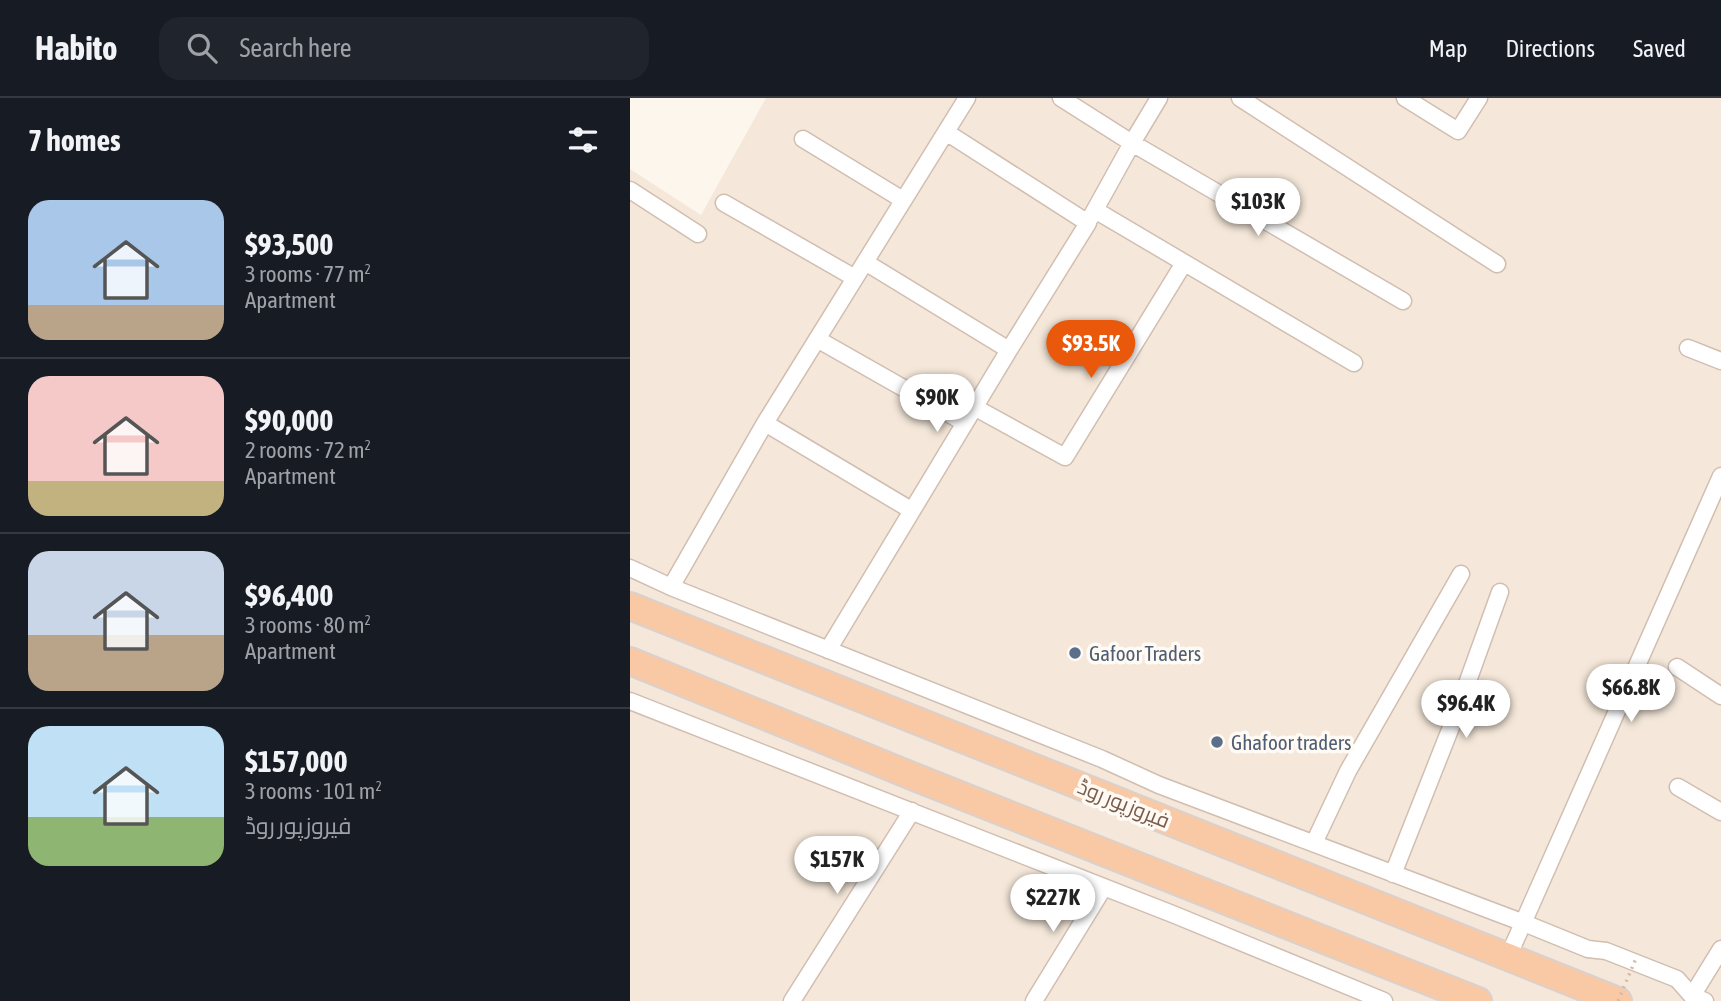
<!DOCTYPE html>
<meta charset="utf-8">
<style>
:root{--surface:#171b24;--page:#20242c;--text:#f1f3f6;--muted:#9ea1a6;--line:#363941;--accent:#ea580c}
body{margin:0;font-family:"Asap Condensed",Cairo,sans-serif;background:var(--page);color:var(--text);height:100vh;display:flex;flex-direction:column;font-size:26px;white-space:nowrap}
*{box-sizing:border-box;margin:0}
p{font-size:23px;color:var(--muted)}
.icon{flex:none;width:38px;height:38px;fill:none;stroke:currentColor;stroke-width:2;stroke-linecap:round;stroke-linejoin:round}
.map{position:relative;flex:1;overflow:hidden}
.panel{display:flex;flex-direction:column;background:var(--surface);width:630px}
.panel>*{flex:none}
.price{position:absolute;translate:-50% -60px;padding:0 16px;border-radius:24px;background:#fff;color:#222;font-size:23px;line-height:46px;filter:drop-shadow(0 2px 4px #0008)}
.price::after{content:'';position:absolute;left:50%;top:42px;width:21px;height:16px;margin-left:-10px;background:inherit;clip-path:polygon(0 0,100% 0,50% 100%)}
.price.on{background:var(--accent);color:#fff}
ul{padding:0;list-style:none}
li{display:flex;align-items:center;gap:21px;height:175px;padding:0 28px}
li+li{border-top:2px solid var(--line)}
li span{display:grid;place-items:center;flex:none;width:196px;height:140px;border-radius:21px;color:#555}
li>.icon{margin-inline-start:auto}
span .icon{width:84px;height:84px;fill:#fffc;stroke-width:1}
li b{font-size:30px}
h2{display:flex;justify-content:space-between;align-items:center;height:84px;padding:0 28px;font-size:30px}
header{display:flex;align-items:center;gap:42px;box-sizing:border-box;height:98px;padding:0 35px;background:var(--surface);border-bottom:2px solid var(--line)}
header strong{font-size:33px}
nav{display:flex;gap:38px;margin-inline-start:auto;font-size:24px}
.search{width:490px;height:63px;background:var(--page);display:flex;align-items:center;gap:18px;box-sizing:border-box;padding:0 24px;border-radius:21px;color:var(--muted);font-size:26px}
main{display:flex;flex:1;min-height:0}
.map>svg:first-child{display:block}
</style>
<header>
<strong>Habito</strong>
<div class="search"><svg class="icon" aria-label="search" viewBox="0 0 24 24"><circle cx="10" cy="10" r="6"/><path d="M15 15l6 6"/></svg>Search here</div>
<nav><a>Map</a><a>Directions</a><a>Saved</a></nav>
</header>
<main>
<section class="panel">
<h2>7 homes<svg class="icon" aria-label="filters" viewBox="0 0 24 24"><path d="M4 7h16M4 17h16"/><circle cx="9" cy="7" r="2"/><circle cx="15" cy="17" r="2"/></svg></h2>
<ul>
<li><span style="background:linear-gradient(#a9c7e8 75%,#b9a48a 0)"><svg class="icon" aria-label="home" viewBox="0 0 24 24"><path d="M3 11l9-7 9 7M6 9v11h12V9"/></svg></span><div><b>$93,500</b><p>3 rooms · 77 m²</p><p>Apartment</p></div></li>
<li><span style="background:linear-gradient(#f6c9c9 75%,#c2b280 0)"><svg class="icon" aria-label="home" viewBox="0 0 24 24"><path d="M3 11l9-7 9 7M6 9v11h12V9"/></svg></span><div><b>$90,000</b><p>2 rooms · 72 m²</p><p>Apartment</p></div></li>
<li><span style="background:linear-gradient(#c9d6e8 60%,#b9a48a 0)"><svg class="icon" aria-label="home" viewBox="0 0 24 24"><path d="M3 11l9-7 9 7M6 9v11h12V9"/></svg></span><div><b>$96,400</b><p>3 rooms · 80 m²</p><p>Apartment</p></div></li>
<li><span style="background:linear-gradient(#bfe0f5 65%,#8fb573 0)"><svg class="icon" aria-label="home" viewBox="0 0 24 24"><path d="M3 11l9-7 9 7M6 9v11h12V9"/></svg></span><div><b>$157,000</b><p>3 rooms · 101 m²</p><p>فیروزپور روڈ</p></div></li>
</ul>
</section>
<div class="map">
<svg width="1091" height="903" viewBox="0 0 1091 903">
<rect width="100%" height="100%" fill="#fdf6ec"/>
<!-- residential -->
<path fill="#f5e8da" d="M136 0H1091V903H0V71L71 117Z"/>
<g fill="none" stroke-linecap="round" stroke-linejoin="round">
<defs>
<path id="minor" d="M431 0 502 45 461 119
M529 0 502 45 773 203
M610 0 867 166
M775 0 828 33 849 0
M316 34 458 125 379 252
M173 41 273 102
M0 92 68 136
M94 105 225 180
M465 112 724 265
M187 241 335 325
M1058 250 1091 263
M344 309 435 359 554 165
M135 325 281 412
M0 470 41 489 472 661 529 687 894 825 958 851 976 853 1047 881 1062 898 1075 903
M41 489 135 325 337 0
M198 552 379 252 235 164
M1047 569 1091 598
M0 603 545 817 754 903
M1048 689 1091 714
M684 745 718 673 831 476
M763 776 825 619 870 494
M878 859 1091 378
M1062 898 1091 851
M162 903 282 713
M404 903 474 789"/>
<path id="trunk" d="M0 508 988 903
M0 563 287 680 848 903"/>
</defs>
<!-- minor casing -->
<use href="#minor" stroke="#d1beb0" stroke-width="19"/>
<!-- trunk casing -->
<use href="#trunk" stroke="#dad1cd" stroke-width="30"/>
<!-- minor -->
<use href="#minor" stroke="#fff" stroke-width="16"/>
<!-- trunk -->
<use href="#trunk" stroke="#f9c8a4" stroke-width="26"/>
<!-- path-bridge -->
<path stroke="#d9b8a5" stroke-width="3.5" stroke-dasharray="2 5" stroke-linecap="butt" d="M988 903 1007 858"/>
</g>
<!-- markers -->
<g fill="#5c6f8a" stroke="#fffaf3" stroke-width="2.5">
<circle cx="445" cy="555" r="7"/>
<circle cx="587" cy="644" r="7"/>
</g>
<g text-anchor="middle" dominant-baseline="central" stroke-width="7" stroke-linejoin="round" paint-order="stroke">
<!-- service labels -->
<g font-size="21" fill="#4e5e75" stroke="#fffaf3" text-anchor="start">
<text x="459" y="555">Gafoor Traders</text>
<text x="601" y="644">Ghafoor traders</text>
</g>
<!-- street labels -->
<g font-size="21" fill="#7a5c4d" stroke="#fffaf3">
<text transform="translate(494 705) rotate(22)">فیروزپور روڈ</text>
</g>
</g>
</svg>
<b class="price" style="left:628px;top:140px">$103K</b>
<b class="price on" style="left:461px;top:282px">$93.5K</b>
<b class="price" style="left:307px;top:336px">$90K</b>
<b class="price" style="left:1001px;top:626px">$66.8K</b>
<b class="price" style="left:836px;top:642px">$96.4K</b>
<b class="price" style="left:207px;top:798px">$157K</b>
<b class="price" style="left:423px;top:836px">$227K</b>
</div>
</main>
